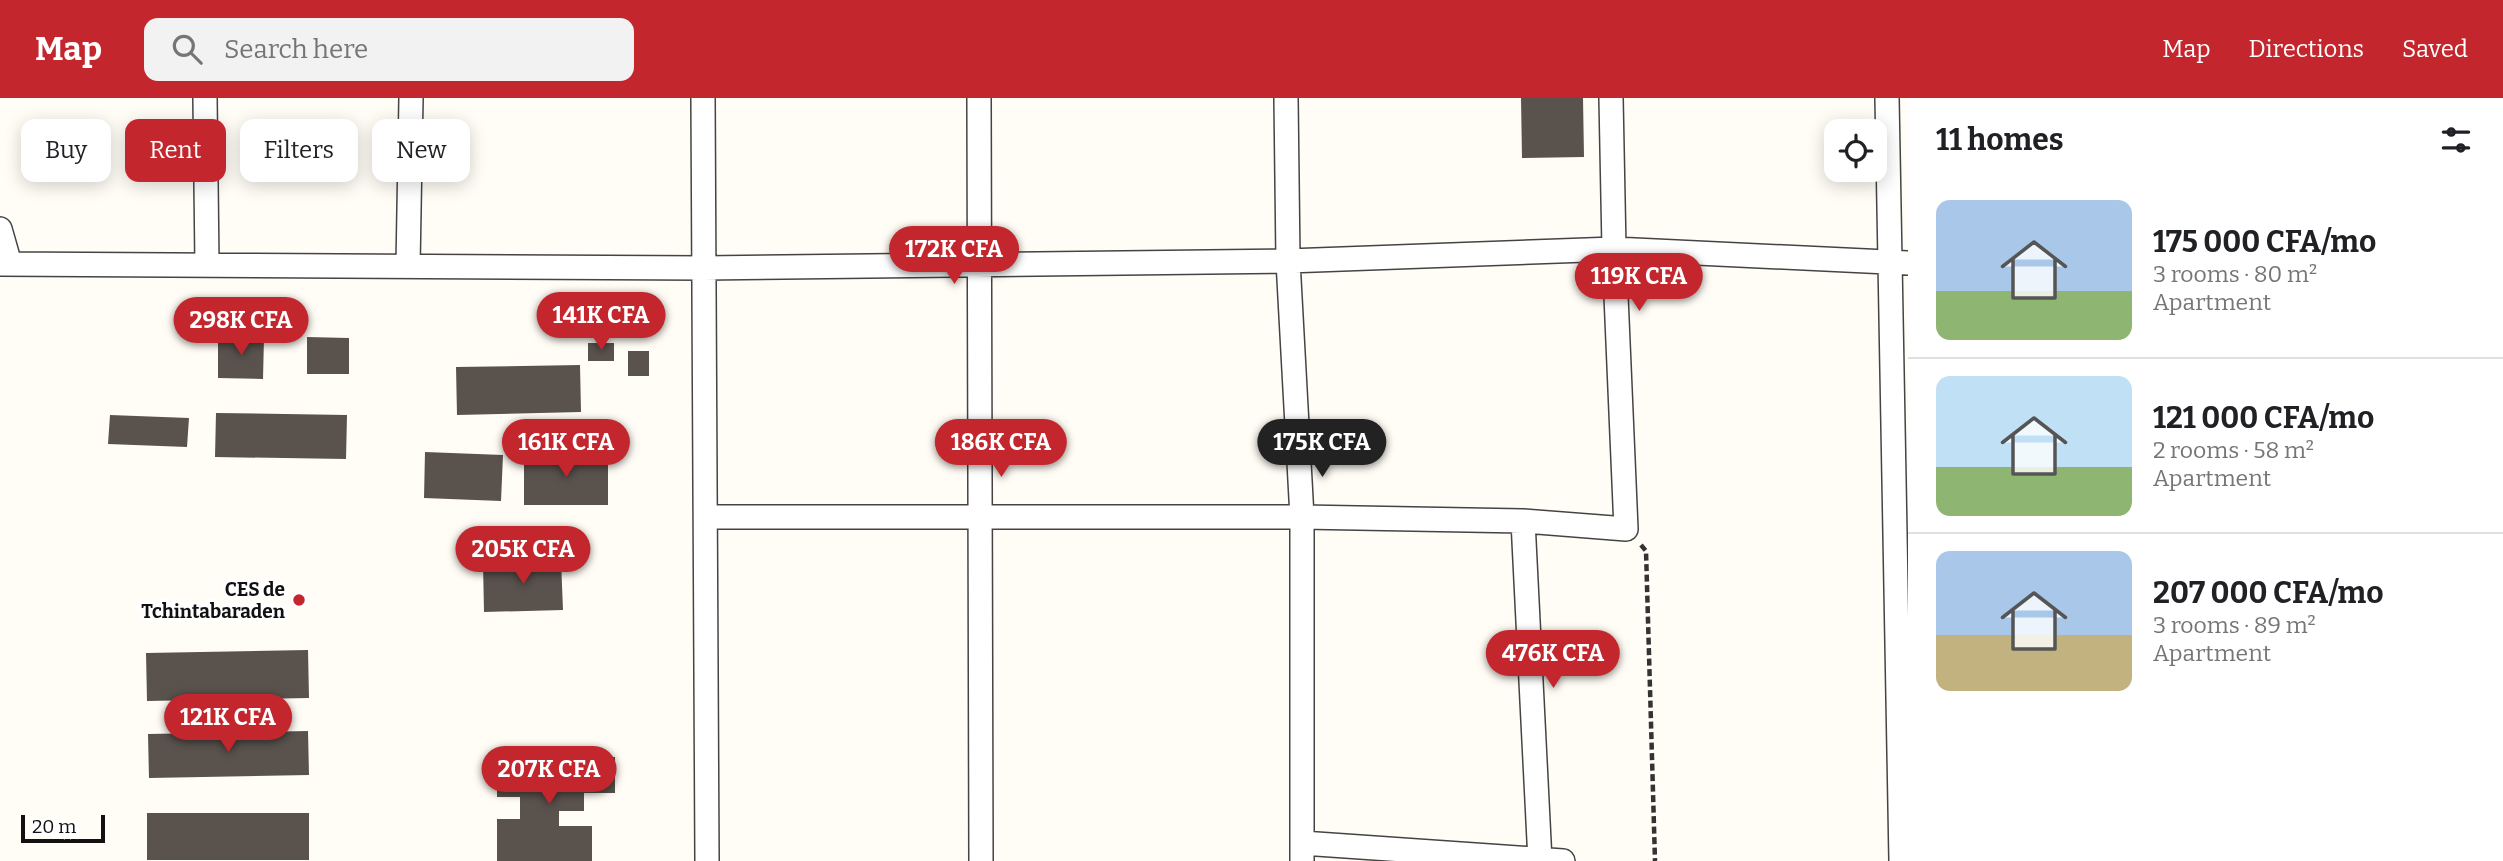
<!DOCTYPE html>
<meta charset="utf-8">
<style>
:root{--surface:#fff;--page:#f2f2f2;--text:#202124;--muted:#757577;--line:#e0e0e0;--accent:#c4262e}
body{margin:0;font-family:Bitter,serif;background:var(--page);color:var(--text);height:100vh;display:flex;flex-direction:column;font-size:26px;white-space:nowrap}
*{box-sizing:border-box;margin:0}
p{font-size:23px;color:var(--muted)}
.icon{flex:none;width:38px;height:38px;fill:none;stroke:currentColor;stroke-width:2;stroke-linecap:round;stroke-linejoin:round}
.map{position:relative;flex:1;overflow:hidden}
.sheet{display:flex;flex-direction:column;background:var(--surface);width:595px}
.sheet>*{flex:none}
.guide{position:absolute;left:21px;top:21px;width:665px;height:63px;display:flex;gap:14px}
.buttons{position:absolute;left:1824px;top:21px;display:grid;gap:14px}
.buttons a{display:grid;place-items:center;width:63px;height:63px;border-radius:14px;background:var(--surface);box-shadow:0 4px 18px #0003;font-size:35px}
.scale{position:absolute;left:21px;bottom:18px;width:84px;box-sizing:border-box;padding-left:7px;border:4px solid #111;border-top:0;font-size:19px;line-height:24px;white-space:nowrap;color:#111;-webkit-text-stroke:5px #fff;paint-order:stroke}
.price{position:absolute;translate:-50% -60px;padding:0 16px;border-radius:24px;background:var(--accent);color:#fff;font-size:23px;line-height:46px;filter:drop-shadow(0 2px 4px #0008)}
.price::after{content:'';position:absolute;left:50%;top:42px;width:21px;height:16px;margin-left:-10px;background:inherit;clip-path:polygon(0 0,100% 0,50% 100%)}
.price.on{background:#222;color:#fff}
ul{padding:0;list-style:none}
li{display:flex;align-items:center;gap:21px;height:175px;padding:0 28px}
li+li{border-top:2px solid var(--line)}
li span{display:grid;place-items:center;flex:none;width:196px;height:140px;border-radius:14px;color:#555}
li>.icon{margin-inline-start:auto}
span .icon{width:84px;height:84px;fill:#fffc;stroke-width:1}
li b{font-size:30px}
h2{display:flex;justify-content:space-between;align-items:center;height:84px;padding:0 28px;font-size:30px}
.chip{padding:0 24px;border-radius:14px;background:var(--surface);box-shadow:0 4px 18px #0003;font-size:24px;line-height:63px}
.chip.on{background:var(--accent);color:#fff}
header{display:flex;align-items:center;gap:42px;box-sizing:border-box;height:98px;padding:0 35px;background:var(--accent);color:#fff}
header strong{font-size:33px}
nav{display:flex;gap:38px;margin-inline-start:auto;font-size:24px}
.search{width:490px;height:63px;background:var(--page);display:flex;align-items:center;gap:18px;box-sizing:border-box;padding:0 24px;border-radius:14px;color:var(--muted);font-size:26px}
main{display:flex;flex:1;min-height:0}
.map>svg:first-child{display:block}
</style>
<header>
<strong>Map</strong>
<div class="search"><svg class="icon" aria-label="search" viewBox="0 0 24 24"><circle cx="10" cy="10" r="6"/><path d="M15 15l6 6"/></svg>Search here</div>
<nav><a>Map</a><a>Directions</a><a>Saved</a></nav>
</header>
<main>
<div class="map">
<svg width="1908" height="763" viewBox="0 0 1908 763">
<rect width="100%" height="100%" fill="#fffdf5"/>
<!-- building -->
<path fill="#5a524d" d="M1521 0H1583L1584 59 1522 60Z
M218 238 264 239 263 281 218 280Z
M307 239 349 240V276H307Z
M588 245H614V263H588Z
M628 253H649V278H628Z
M580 267 581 314 457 317 456 269Z
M216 315 347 317 346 361 215 359Z
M110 317 189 320 187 349 108 346Z
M425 354 503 357 501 403 424 400Z
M524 355H608V407H524Z
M561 462 563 512 484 514 483 465Z
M308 552 309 600 147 603 146 555Z
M308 633 309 677 149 680 148 636Z
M497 659H615V695H584V713H559V728H592V763H497V721H520V699H497Z
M147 715H309V762H147Z"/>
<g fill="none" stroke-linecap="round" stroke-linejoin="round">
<defs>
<path id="street" d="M205 0 207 167
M703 0 707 763
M979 0 981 763
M1286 0 1288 163 1302 419V763
M1887 0 1901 763
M0 131 10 166
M0 166 704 170 1288 163 1614 151 1908 165
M408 168 411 0
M706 419H1302L1523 423 1626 431 1614 151 1611 0
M1523 423 1540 763
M1302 745 1563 763"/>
</defs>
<!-- street casing -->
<use href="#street" stroke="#444" stroke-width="26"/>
<!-- path -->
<path stroke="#333" stroke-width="4.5" stroke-dasharray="7 3.5" stroke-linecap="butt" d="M1641 447 1646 453 1655 763"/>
<!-- street -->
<use href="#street" stroke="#fff" stroke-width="23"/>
</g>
<!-- markers -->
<circle fill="#c4262e" stroke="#fff" stroke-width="2.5" cx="299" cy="502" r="7"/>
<g text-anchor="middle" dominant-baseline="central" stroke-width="7" stroke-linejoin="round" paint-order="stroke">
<!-- poi labels -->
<g font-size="19" font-weight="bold" fill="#111" stroke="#fff" text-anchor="end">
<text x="285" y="491">CES de<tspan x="285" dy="22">Tchintabaraden</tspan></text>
</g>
</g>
</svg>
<div class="buttons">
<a><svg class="icon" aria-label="locate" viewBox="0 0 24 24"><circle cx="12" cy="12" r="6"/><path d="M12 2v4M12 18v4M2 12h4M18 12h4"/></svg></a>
</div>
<div class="scale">20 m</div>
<b class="price" style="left:954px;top:188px">172K CFA</b>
<b class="price" style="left:1639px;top:215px">119K CFA</b>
<b class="price" style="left:601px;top:254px">141K CFA</b>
<b class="price" style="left:241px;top:259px">298K CFA</b>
<b class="price" style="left:566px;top:381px">161K CFA</b>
<b class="price" style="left:1001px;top:381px">186K CFA</b>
<b class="price on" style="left:1322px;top:381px">175K CFA</b>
<b class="price" style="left:523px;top:488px">205K CFA</b>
<b class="price" style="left:1553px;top:592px">476K CFA</b>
<b class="price" style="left:228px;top:656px">121K CFA</b>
<b class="price" style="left:549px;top:708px">207K CFA</b>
<div class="guide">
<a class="chip">Buy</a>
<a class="chip on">Rent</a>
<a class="chip">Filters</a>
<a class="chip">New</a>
</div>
</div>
<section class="sheet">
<h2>11 homes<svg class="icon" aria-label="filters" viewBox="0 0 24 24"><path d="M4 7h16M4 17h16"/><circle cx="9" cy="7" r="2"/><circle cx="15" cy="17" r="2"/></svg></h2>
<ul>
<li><span style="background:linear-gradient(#a9c7e8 65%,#8fb573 0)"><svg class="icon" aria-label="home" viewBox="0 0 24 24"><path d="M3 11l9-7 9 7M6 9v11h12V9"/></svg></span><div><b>175 000 CFA/mo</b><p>3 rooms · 80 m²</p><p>Apartment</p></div></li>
<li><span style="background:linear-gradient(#bfe0f5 65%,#8fb573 0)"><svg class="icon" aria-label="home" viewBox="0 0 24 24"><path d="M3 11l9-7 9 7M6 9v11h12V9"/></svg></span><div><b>121 000 CFA/mo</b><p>2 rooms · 58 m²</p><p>Apartment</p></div></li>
<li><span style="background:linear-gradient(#a9c7e8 60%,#c2b280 0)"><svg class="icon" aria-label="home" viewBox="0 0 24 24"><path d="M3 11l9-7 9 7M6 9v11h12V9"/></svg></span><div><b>207 000 CFA/mo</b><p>3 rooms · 89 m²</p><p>Apartment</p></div></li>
</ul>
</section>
</main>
